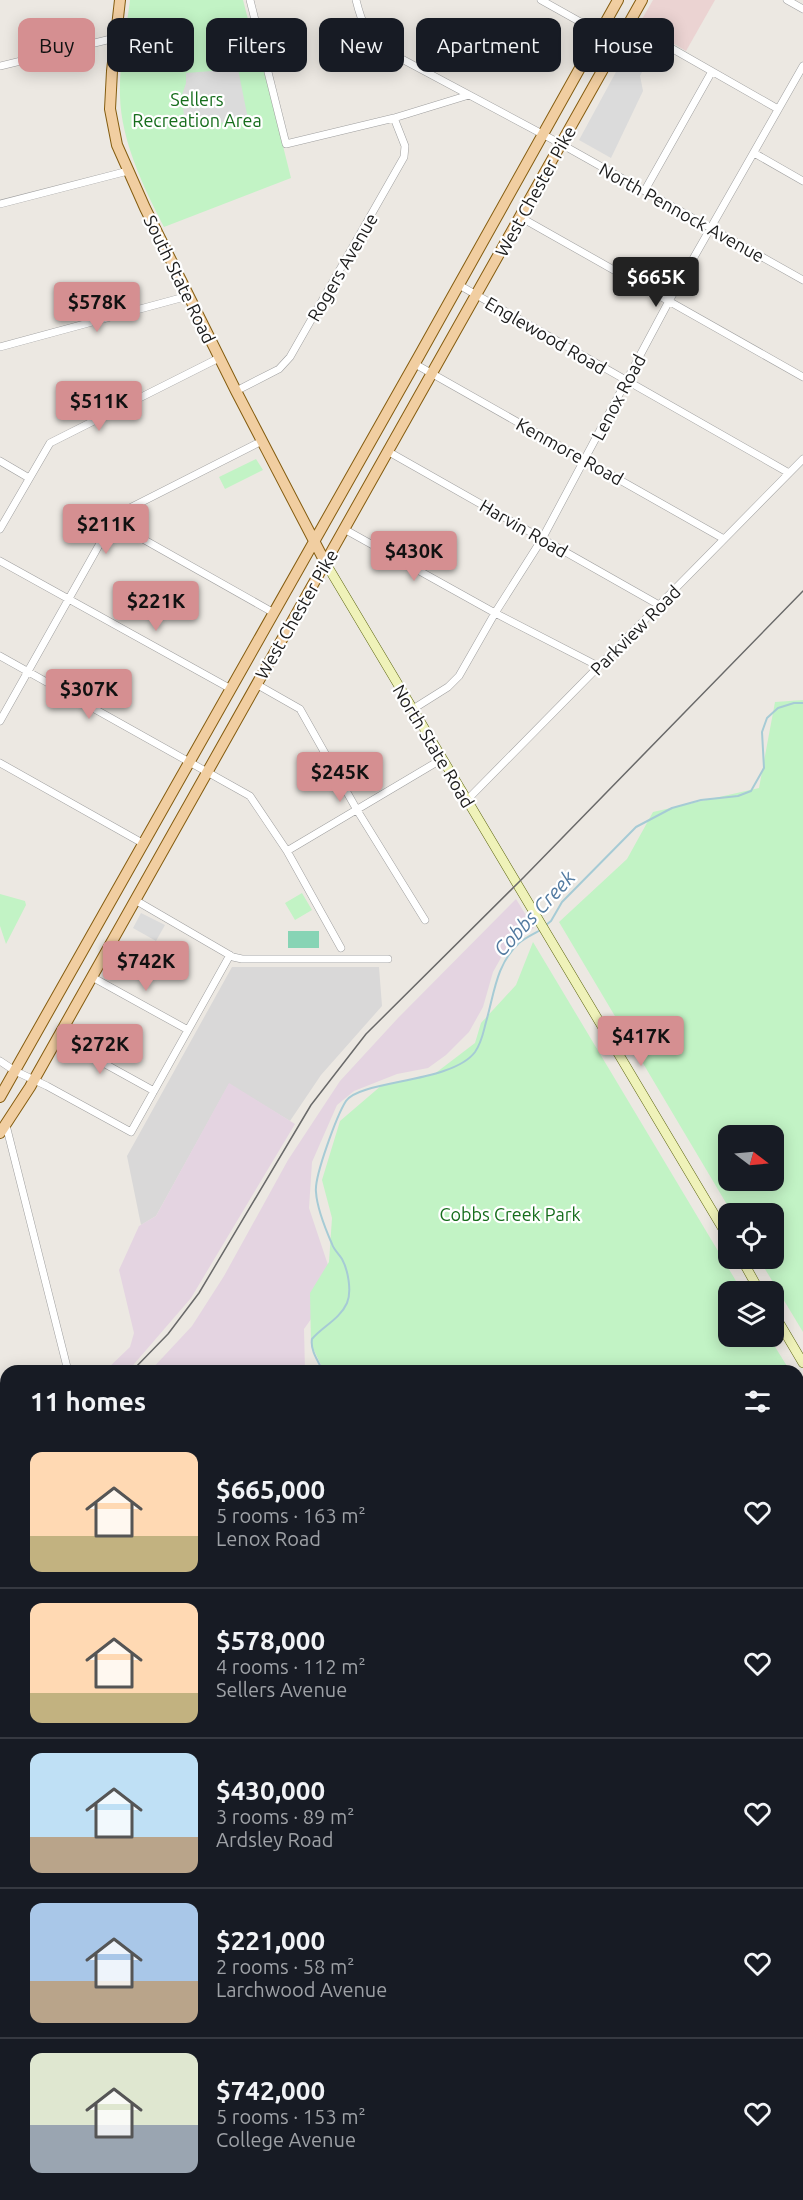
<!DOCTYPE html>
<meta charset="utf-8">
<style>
:root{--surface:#171b24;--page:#20242c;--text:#f1f3f6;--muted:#9ea1a6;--line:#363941;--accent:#d58f91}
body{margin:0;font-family:Ubuntu,sans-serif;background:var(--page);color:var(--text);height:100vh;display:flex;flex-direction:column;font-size:22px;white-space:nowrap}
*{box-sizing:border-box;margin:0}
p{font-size:20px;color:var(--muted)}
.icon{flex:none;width:33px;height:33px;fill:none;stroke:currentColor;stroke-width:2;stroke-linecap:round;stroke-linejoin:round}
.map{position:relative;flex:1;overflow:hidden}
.details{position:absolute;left:0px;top:1365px;width:804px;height:836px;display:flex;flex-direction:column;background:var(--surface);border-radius:18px 18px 0 0;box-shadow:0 3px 15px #0003}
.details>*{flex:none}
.guide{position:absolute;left:18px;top:18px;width:768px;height:54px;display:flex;gap:12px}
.needle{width:39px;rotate:106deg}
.buttons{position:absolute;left:718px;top:1125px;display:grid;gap:12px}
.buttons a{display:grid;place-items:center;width:66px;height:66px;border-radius:12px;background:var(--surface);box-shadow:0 3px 15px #0003;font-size:30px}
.price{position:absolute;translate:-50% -51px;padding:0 14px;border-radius:6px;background:var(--accent);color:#111;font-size:20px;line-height:39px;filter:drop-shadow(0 2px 3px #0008)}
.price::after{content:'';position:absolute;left:50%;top:36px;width:18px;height:14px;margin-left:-9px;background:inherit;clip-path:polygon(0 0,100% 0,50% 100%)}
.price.on{background:#222;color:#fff}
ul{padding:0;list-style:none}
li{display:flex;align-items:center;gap:18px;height:150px;padding:0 30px}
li+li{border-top:2px solid var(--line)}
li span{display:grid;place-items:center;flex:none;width:168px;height:120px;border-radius:12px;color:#555}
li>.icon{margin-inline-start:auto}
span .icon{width:72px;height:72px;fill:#fffc;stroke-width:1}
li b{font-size:26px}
h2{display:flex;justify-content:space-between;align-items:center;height:72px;padding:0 30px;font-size:26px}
.tag{padding:0 21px;border-radius:12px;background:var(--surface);box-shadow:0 3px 15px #0003;font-size:21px;line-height:54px}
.tag.on{background:var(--accent);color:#111}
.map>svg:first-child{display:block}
</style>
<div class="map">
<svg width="803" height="2200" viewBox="0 0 803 2200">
<rect width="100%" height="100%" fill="#ece8e2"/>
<!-- residential -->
<path fill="#d9d8d8" d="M232 967H379L382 1006 321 1075 290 1121 229 1084 156 1216 141 1225 127 1156Z"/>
<!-- commercial -->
<path fill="#ebd3d2" d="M653 0H715L686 51 642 25V19Z"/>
<!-- industrial -->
<path fill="#e4d4e1" d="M516 899 534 928 507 947 493 972 483 1007 469 1032 446 1055 428 1068 397 1074 354 1091 337 1105 312 1162 309 1208 330 1271 331 1291 304 1329 305 1371H150L192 1326 224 1276 288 1160 340 1081 398 1018Z
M229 1083 295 1124 191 1298 128 1371H105L130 1347 134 1333 119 1270 139 1226 156 1216Z
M6 1476V1749L0 1746V1480Z"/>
<!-- park -->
<path fill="#c2f3c5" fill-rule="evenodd" d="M130 0H243L258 58H261L291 178 164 227C144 188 121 141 120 96 119 64 126 32 130 0Z
M256 459 263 470 225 489 219 477Z
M803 700V1332L759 1259 774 1258V1214L732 1213 559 922 627 859 653 812 759 788 775 702ZM729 1136H774V1180H729Z
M302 893 312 910 295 920 285 903Z
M0 894 25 901 26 905 6 944 0 926Z
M533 942 742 1291 729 1292V1336L769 1337 790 1371H324L311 1344 310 1293 329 1262 332 1218 322 1180 340 1121 382 1085 433 1075 475 1043 481 1023 516 985Z
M798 1385 803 1393V2200H0V1749L6 1752V2194H798Z"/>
<!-- pitch -->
<path fill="#87d4b5" d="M288 931H319V948H288Z"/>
<!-- parking -->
<path fill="#dbdbdb" d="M623 59 643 70 640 76 643 91 611 158 579 140Z
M238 69 248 119 185 128 182 95 186 83V73Z
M141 913 165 925 156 941 133 928Z"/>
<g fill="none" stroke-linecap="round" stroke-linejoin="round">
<!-- stream -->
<path stroke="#a6cbd5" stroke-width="2" d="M546 925 551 921 562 902 636 827 672 808 701 800 738 796 751 791 764 768 762 732 767 718 778 708 794 703H803
M323 1371C318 1361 310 1350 312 1339 322 1327 340 1319 347 1303 352 1291 348 1270 342 1259 339 1254 334 1250 332 1244 325 1228 317 1209 316 1192 314 1177 337 1115 346 1101 360 1080 452 1083 475 1052 482 1042 483 1033 486 1022 494 995 496 964 519 943 525 938 534 934 542 929
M798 1844 803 1848
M0 1846H6"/>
<defs>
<path id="street" d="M250 0 286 144 394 118 469 95
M356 0C362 24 366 33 385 50L561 144 803 280
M541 0 600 33
M787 0 803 9
M629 24 778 109
M0 66 115 38
M754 153 803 181
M645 190 711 73
M0 204 128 171
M520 217 803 377
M459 285 789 473
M0 347 188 296
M415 364 724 539
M236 391 279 369 290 357 404 157 405 146 394 118
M389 452 659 605
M0 461 29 478
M111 521 274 613
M0 529 50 443 219 358
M344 529 495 613 598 666
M0 561 231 689
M0 656 250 796 287 851 341 948
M256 684 300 709 357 810 425 920
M413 709 448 687 459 676 495 613 542 539 669 301 803 66
M0 721 116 515 262 441
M0 763 144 844
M467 800 803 459
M287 851 442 759
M135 900 233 957 242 959H388
M92 977 188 1030
M58 1038 154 1091
M0 1061 15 1071 47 1086 131 1132 230 955
M6 1125 68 1371
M0 1738 6 1741"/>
<path id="secondary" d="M325 562 729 1239
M741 1258 760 1292
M774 1314 803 1363
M0 1406H6
M798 1632 803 1634"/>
<path id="primary" d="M120 0 112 71 110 109 117 145 145 208 236 391 325 562
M0 1097 419 356 618 0
M0 1133 30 1087 642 0"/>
</defs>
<!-- street casing -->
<use href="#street" stroke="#9f9f9f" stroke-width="8"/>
<!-- secondary casing -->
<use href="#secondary" stroke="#5c650f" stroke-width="10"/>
<!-- primary casing -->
<use href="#primary" stroke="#845c0f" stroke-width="12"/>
<!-- street -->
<use href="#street" stroke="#fff" stroke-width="7"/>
<!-- secondary -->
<use href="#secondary" stroke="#eff2b9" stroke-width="9"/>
<!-- primary -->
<use href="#primary" stroke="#f1cea1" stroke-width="10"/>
<!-- tram -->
<path stroke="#696969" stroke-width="1.5" d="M132 1371 168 1334 199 1293 311 1105 366 1034 524 877 803 591
M0 1471 6 1468"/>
</g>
<g text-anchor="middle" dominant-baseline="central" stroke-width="4.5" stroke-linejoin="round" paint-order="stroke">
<!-- park labels -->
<g font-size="18" fill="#166d1c" stroke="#fff">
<text x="197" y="99">Sellers<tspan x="197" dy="21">Recreation Area</tspan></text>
<text x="510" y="1214">Cobbs Creek Park</text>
</g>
<!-- street labels -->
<g font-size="18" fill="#1b1b1b" stroke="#fff">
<text transform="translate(535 191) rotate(-61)">West Chester Pike</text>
<text transform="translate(682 212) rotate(29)">North Pennock Avenue</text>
<text transform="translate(342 267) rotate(-60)">Rogers Avenue</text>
<text transform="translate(180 279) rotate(64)">South State Road</text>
<text transform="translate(546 335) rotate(30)">Englewood Road</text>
<text transform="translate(618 397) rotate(-62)">Lenox Road</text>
<text transform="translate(570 451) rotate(29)">Kenmore Road</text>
<text transform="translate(524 528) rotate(30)">Harvin Road</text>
<text transform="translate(296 614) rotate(-60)">West Chester Pike</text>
<text transform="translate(635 630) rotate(-45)">Parkview Road</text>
<text transform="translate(434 746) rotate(59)">North State Road</text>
</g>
<!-- water labels -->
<g font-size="20" font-style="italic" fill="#527aa0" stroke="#fff">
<text transform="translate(534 913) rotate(-47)">Cobbs Creek</text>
</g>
</g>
</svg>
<div class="buttons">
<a><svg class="needle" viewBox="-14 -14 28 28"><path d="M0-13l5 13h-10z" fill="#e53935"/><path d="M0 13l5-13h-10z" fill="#9ea1a6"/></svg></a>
<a><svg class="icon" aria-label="locate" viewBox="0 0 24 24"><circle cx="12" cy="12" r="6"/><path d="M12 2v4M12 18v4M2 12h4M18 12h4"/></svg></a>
<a><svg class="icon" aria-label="layers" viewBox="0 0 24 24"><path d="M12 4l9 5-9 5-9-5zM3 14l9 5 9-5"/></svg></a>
</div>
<b class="price on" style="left:656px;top:308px">$665K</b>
<b class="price" style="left:97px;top:333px">$578K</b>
<b class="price" style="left:99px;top:432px">$511K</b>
<b class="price" style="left:106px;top:555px">$211K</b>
<b class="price" style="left:414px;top:582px">$430K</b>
<b class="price" style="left:156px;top:632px">$221K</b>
<b class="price" style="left:89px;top:720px">$307K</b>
<b class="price" style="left:340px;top:803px">$245K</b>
<b class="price" style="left:146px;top:992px">$742K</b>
<b class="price" style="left:641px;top:1067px">$417K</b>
<b class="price" style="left:100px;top:1075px">$272K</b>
<div class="guide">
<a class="tag on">Buy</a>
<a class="tag">Rent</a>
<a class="tag">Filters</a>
<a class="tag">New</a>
<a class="tag">Apartment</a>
<a class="tag">House</a>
</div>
<section class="details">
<h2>11 homes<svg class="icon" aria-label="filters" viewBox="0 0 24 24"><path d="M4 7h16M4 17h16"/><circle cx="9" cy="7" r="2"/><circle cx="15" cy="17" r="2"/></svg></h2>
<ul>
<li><span style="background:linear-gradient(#ffd9b3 70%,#c2b280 0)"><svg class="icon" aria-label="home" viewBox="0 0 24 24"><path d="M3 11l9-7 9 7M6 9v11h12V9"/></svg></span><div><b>$665,000</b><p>5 rooms · 163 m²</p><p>Lenox Road</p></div><svg class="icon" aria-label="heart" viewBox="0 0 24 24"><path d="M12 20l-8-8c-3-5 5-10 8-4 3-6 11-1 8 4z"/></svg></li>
<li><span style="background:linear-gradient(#ffd9b3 75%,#c2b280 0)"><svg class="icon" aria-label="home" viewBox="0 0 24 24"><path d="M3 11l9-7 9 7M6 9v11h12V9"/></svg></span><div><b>$578,000</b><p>4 rooms · 112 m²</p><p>Sellers Avenue</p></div><svg class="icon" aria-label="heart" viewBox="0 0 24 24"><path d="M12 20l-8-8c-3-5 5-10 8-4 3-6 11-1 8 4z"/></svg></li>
<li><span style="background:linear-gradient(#bfe0f5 70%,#b9a48a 0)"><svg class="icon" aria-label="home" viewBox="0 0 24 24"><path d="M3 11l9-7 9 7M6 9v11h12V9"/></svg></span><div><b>$430,000</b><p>3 rooms · 89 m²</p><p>Ardsley Road</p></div><svg class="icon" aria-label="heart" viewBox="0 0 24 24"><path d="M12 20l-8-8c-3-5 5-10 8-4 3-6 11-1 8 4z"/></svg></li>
<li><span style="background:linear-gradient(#a9c7e8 65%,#b9a48a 0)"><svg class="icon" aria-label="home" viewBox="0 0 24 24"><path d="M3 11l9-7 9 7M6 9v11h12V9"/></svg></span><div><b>$221,000</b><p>2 rooms · 58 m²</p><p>Larchwood Avenue</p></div><svg class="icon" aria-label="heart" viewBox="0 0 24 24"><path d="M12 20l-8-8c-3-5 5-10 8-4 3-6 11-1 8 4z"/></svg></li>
<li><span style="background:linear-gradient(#dfe7d0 60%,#9aa5b1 0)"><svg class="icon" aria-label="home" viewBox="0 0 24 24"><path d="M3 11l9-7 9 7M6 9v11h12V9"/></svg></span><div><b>$742,000</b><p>5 rooms · 153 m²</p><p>College Avenue</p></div><svg class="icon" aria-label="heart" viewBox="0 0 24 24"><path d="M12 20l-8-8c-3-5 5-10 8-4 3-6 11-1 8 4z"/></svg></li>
</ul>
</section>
</div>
